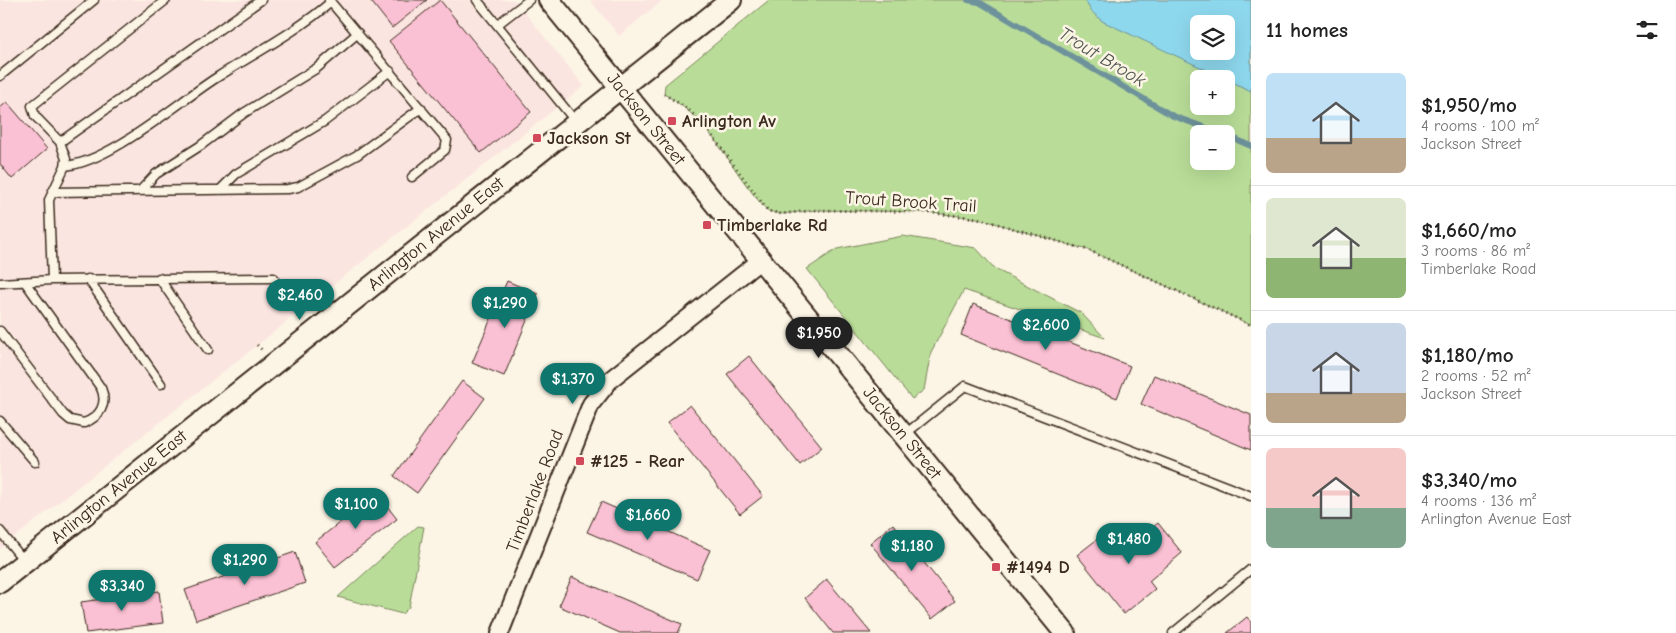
<!DOCTYPE html>
<meta charset="utf-8">
<style>
:root{--surface:#fff;--page:#f2f2f2;--text:#222;--muted:#767676;--line:#e0e0e0;--accent:#0f766e}
body{margin:0;font-family:"Comic Neue",sans-serif;background:var(--page);color:var(--text);height:100vh;display:flex;flex-direction:column;font-size:19px;white-space:nowrap}
*{box-sizing:border-box;margin:0}
p{font-size:16px;color:var(--muted)}
.icon{flex:none;width:28px;height:28px;fill:none;stroke:currentColor;stroke-width:2;stroke-linecap:round;stroke-linejoin:round}
.map{position:relative;flex:1;overflow:hidden}
.details{display:flex;flex-direction:column;background:var(--surface);width:425px}
.details>*{flex:none}
.controls{position:absolute;left:1190px;top:15px;display:grid;gap:10px}
.controls a{display:grid;place-items:center;width:45px;height:45px;border-radius:8px;background:var(--surface);box-shadow:0 5px 20px #0002;font-size:25px}
.price{position:absolute;translate:-50% -42px;padding:0 11px;border-radius:18px;background:var(--accent);color:#fff;font-size:16px;line-height:32px;filter:drop-shadow(0 1px 2px #0008)}
.price::after{content:'';position:absolute;left:50%;top:30px;width:15px;height:11px;margin-left:-8px;background:inherit;clip-path:polygon(0 0,100% 0,50% 100%)}
.price.active{background:#222;color:#fff}
ul{padding:0;list-style:none}
li{display:flex;align-items:center;gap:15px;height:125px;padding:0 15px}
li+li{border-top:1px solid var(--line)}
li span{display:grid;place-items:center;flex:none;width:140px;height:100px;border-radius:8px;color:#555}
li>.icon{margin-inline-start:auto}
span .icon{width:60px;height:60px;fill:#fffc;stroke-width:1}
li b{font-size:21px}
h2{display:flex;justify-content:space-between;align-items:center;height:60px;padding:0 15px;font-size:21px}
main{display:flex;flex:1;min-height:0}
.map>svg:first-child{display:block}
</style>
<main>
<div class="map">
<svg width="1251" height="633" viewBox="0 0 1251 633">
<rect width="100%" height="100%" fill="#fcf5e5"/>
<filter id="ink" filterUnits="userSpaceOnUse"><feTurbulence type="fractalNoise" baseFrequency=".02" numOctaves="2"/><feDisplacementMap in="SourceGraphic" scale="10" xChannelSelector="R" yChannelSelector="G"/><feConvolveMatrix kernelMatrix="1 2 1 2 8 2 1 2 1" color-interpolation-filters="sRGB"/></filter>
<g filter="url(#ink)">
<!-- built -->
<path fill="#fbe5e0" d="M0 0H515L584 86 0 549Z
M590 0H663L619 36Z"/>
<!-- green -->
<path fill="#b9dd98" stroke="#7a845b" fill-rule="evenodd" d="M769 0H1251V325L1088 250 977 218 924 212 817 210 781 214 768 211C729 171 717 124 664 94L665 85ZM1199 24H1226V51H1199ZM1199 79H1226V106H1199ZM1199 134H1226V161H1199Z
M903 236 976 248 995 269 1081 313 1105 338 964 290 931 352 924 390 912 399 807 269 837 249Z
M418 526 424 527 409 607 402 614 338 597Z"/>
<!-- water -->
<path fill="#8ed8ee" stroke="#6d929b" fill-rule="evenodd" d="M1085 0H1251V91L1102 21 1091 11ZM1199 24H1226V51H1199Z"/>
<g fill="none" stroke-linecap="round" stroke-linejoin="round">
<!-- stream -->
<path stroke="#6d929b" stroke-width="6" d="M968 0 979 2 1173 116 1223 134
M1226 135 1251 146"/>
</g>
<!-- building -->
<path fill="#fac0d3" stroke="#3b2a1e" d="M370 0H427L392 28Z
M440 0 531 112 481 153 389 41Z
M7 102 47 149 12 179 0 164V108Z
M507 281 538 294 504 376 472 363Z
M973 304 1130 366 1117 398 961 335Z
M749 356 822 447 800 465 727 374Z
M1154 375 1251 415V450L1141 404Z
M462 381 485 398 417 493 394 476Z
M690 405 763 496 740 514 667 423Z
M377 493 397 519 335 567 315 542Z
M601 502 710 550 697 579 587 532Z
M1158 523 1182 553 1149 581 1155 589 1124 614 1077 555 1109 530 1125 550Z
M893 524 955 601 932 619 870 543Z
M295 552 305 583 196 620 185 590Z
M572 577 682 624 678 633H620L559 606Z
M827 579V580L871 633H833L805 598Z
M159 591 163 623 86 633 81 602Z
M1247 617 1251 622V633H1227Z"/>
<g fill="none" stroke-linecap="round" stroke-linejoin="round">
<defs>
<path id="service" d="M166 0 32 106 35 116 60 142 261 0
M329 0 447 140 445 150 412 177
M477 0 576 122
M498 24 529 0
M0 76 94 0
M65 166C110 162 177 103 216 78 255 53 296 32 331 2
M220 190 236 174 325 121 390 71
M140 191 156 174 200 146 244 113 317 68 358 33
M52 192 288 189 298 187 357 155 421 108
M159 278 208 350
M88 279 161 384
M52 280 274 278
M0 283 52 280 49 200 65 166 66 159 60 142
M0 331 63 414 70 420 84 423C100 417 108 404 101 388L25 282
M0 421 35 462
M904 435 965 386 1251 496
M0 531 25 562
M1173 633 1251 569"/>
<path id="minor" d="M500 633 591 404 611 379 761 260"/>
<path id="tertiary" d="M549 0 1065 633
M0 582 731 0"/>
</defs>
<!-- service casing -->
<use href="#service" stroke="#3b2a1e" stroke-width="11"/>
<!-- minor casing -->
<use href="#minor" stroke="#3b2a1e" stroke-width="20"/>
<!-- tertiary casing -->
<use href="#tertiary" stroke="#3b2a1e" stroke-width="24"/>
<!-- path -->
<path stroke="#3b2a1e" stroke-width="3" stroke-dasharray="1 4" stroke-linecap="butt" d="M664 94 688 109 705 126 768 211 781 214 817 210 924 212 977 218 1088 250 1251 325
M257 345 262 350"/>
<!-- service -->
<use href="#service" stroke="#fcf5e5" stroke-width="8"/>
<!-- minor -->
<use href="#minor" stroke="#fcf5e5" stroke-width="16"/>
<!-- tertiary -->
<use href="#tertiary" stroke="#fcf5e5" stroke-width="20"/>
</g>
</g>
<!-- markers -->
<g fill="#d1495b" stroke="#fcf5e5" stroke-width="2">
<rect x="667" y="116" width="10" height="10" rx="2.5"/>
<rect x="532" y="133" width="10" height="10" rx="2.5"/>
<rect x="702" y="220" width="10" height="10" rx="2.5"/>
<rect x="575" y="456" width="10" height="10" rx="2.5"/>
<rect x="991" y="562" width="10" height="10" rx="2.5"/>
</g>
<g text-anchor="middle" dominant-baseline="central" stroke-width="5" stroke-linejoin="round" paint-order="stroke">
<!-- street labels -->
<g font-size="18" fill="#3b2a1e" stroke="#fcf5e5">
<text transform="translate(646 119) rotate(51)">Jackson Street</text>
<text transform="translate(911 202) rotate(4)">Trout Brook Trail</text>
<text transform="translate(436 234) rotate(-39)">Arlington Avenue East</text>
<text transform="translate(902 433) rotate(51)">Jackson Street</text>
<text transform="translate(119 487) rotate(-39)">Arlington Avenue East</text>
<text transform="translate(535 491) rotate(-69)">Timberlake Road</text>
</g>
<!-- poi labels -->
<g font-size="18" font-weight="bold" fill="#3b2a1e" stroke="#fcf5e5" text-anchor="start">
<text x="682" y="121">Arlington Av</text>
<text x="547" y="138">Jackson St</text>
<text x="717" y="225">Timberlake Rd</text>
<text x="590" y="461">#125 - Rear</text>
<text x="1006" y="567">#1494 D</text>
</g>
<!-- water labels -->
<g font-size="19" font-style="italic" fill="#505652" stroke="#fcf5e5">
<text transform="translate(1102 57) rotate(31)">Trout Brook</text>
</g>
</g>
</svg>
<div class="controls">
<a><svg class="icon" aria-label="layers" viewBox="0 0 24 24"><path d="M12 4l9 5-9 5-9-5zM3 14l9 5 9-5"/></svg></a>
<a>+</a>
<a>−</a>
</div>
<b class="price" style="left:300px;top:321px">$2,460</b>
<b class="price" style="left:505px;top:329px">$1,290</b>
<b class="price" style="left:1046px;top:351px">$2,600</b>
<b class="price active" style="left:819px;top:359px">$1,950</b>
<b class="price" style="left:573px;top:405px">$1,370</b>
<b class="price" style="left:356px;top:530px">$1,100</b>
<b class="price" style="left:648px;top:541px">$1,660</b>
<b class="price" style="left:1129px;top:565px">$1,480</b>
<b class="price" style="left:912px;top:572px">$1,180</b>
<b class="price" style="left:245px;top:586px">$1,290</b>
<b class="price" style="left:122px;top:612px">$3,340</b>
</div>
<section class="details">
<h2>11 homes<svg class="icon" aria-label="filters" viewBox="0 0 24 24"><path d="M4 7h16M4 17h16"/><circle cx="9" cy="7" r="2"/><circle cx="15" cy="17" r="2"/></svg></h2>
<ul>
<li><span style="background:linear-gradient(#bfe0f5 65%,#b9a48a 0)"><svg class="icon" aria-label="home" viewBox="0 0 24 24"><path d="M3 11l9-7 9 7M6 9v11h12V9"/></svg></span><div><b>$1,950/mo</b><p>4 rooms · 100 m²</p><p>Jackson Street</p></div></li>
<li><span style="background:linear-gradient(#dfe7d0 60%,#8fb573 0)"><svg class="icon" aria-label="home" viewBox="0 0 24 24"><path d="M3 11l9-7 9 7M6 9v11h12V9"/></svg></span><div><b>$1,660/mo</b><p>3 rooms · 86 m²</p><p>Timberlake Road</p></div></li>
<li><span style="background:linear-gradient(#c9d6e8 70%,#b9a48a 0)"><svg class="icon" aria-label="home" viewBox="0 0 24 24"><path d="M3 11l9-7 9 7M6 9v11h12V9"/></svg></span><div><b>$1,180/mo</b><p>2 rooms · 52 m²</p><p>Jackson Street</p></div></li>
<li><span style="background:linear-gradient(#f6c9c9 60%,#7fa58c 0)"><svg class="icon" aria-label="home" viewBox="0 0 24 24"><path d="M3 11l9-7 9 7M6 9v11h12V9"/></svg></span><div><b>$3,340/mo</b><p>4 rooms · 136 m²</p><p>Arlington Avenue East</p></div></li>
</ul>
</section>
</main>
